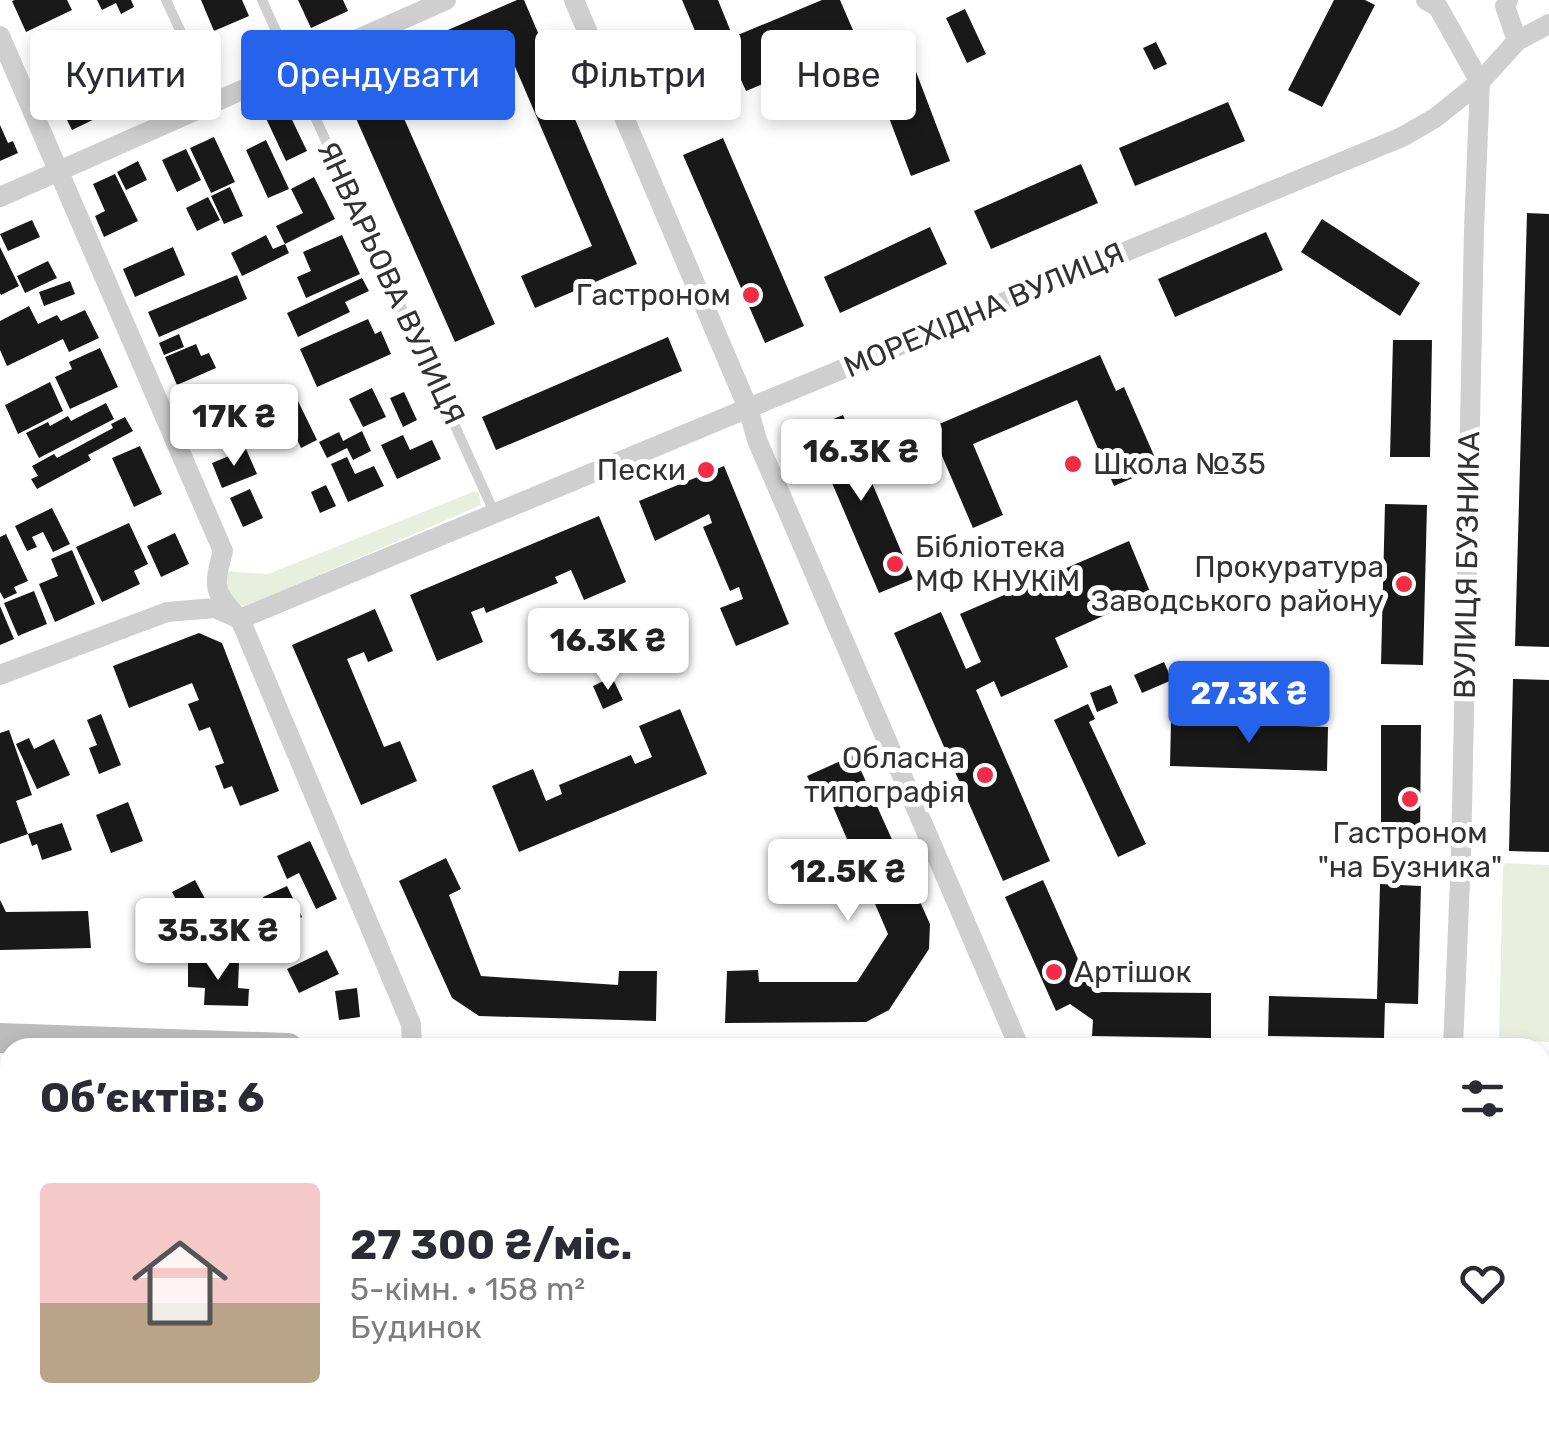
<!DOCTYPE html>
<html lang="uk">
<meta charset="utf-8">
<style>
:root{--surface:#fff;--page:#f2f2f3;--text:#2b2b33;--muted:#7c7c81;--accent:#2563eb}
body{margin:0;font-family:Rubik,sans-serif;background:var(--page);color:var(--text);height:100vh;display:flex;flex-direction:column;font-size:38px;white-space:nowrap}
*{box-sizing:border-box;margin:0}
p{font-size:32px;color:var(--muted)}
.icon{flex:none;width:55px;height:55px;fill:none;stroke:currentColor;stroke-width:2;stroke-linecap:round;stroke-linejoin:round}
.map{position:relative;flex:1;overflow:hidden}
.details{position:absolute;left:0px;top:1038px;width:1550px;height:392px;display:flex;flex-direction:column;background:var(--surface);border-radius:30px 30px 0 0;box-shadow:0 5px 15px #0003}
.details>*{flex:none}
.banner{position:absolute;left:30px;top:30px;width:1000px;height:90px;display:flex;gap:20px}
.price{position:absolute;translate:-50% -85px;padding:0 22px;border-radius:10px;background:#fff;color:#222;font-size:32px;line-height:65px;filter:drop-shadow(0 2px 5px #0008)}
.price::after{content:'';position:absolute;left:50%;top:60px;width:30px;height:22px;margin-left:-15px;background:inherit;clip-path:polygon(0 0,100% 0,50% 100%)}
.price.current{background:var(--accent);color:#fff}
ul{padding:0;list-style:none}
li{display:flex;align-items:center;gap:30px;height:250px;padding:0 40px}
li span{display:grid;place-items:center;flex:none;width:280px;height:200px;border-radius:10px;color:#555}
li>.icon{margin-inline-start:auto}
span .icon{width:120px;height:120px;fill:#fffc;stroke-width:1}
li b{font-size:42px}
h2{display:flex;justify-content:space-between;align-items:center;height:120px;padding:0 40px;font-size:42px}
.chip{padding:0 35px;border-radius:10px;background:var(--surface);box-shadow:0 5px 15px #0003;font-size:35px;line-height:90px}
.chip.current{background:var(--accent);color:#fff}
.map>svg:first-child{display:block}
</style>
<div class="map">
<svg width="1549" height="1429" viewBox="0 0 1549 1429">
<rect width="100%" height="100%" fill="#fff"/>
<!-- green -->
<path fill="#e9efdf" d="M475 491 479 493 481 505 247 606 230 603 224 571 268 574Z
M1503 863 1549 865V1042L1499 1040Z"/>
<!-- building -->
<path fill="#191919" d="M15 0H67L72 10 26 32 12 1Z
M97 0H131L134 7 121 14 116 3 102 10Z
M201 0H242L249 16 214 31Z
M298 0H343L348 11 311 28Z
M517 0H524L637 264 535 308 521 276 592 246 507 48 510 47 508 40 431 73 418 43Z
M682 0H718L733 37 822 0H840L859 44 746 91 733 62 712 71Z
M1334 0H1365L1375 5 1322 107 1288 90Z
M965 9 986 54 967 63 946 18Z
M140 30 150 52 137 58 127 36Z
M64 40 71 54 55 62 48 48Z
M1156 42 1167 64 1154 70 1143 48Z
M156 54 171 85 158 92 143 61Z
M910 56 950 161 911 176 871 70Z
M57 61 64 74 81 66 105 114 72 130 48 82 41 85 35 72Z
M379 62 495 324 455 342 339 80Z
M130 65 149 96 118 110 104 77Z
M1228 102 1245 141 1135 186 1119 148Z
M284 103 307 151 286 161 263 112Z
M0 125 8 143 13 141 18 153 0 161Z
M214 137 235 182 211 193 190 148Z
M723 138 804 326 765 343 683 155Z
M266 140 289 189 268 198 246 150Z
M186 149 201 180 177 192 162 160Z
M138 161 147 180 126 190 117 172Z
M1081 164 1098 203 991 249 974 211Z
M115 174 138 221 104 237 95 216 105 211 93 184Z
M314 177 335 219 285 244 276 226 303 213 291 189Z
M230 187 243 216 224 224 211 196Z
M208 197 220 220 197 231 186 208Z
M1527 213 1549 214V647L1515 646Z
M1322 219 1420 283 1400 316 1301 252Z
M32 220 40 237 8 251 0 234Z
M930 227 947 264 840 313 824 277Z
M1266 232 1283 270 1175 317 1158 279Z
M266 235 273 249 285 244 289 253 242 276 231 253Z
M342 235 360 274 306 298 297 277 311 271 303 252Z
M0 247 19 286 1 295 0 293Z
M173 247 185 275 135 297 123 269Z
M48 261 57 278 25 293 17 276Z
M237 275 247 299 159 337 148 312Z
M362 278 369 291 345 302 350 312 298 337 287 313Z
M70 281 75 294 44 306 39 292Z
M29 306 38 324 57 315 61 321 85 310 99 338 69 352 63 339 7 366 0 350V321Z
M368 319 375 334 381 331 391 354 317 387 300 349Z
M179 334 184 347 164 355 159 343Z
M668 337 682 371 496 450 482 417Z
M1393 340H1432L1430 457H1390Z
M196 344 201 356 209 353 216 368 177 385 165 357Z
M100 348 118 387 70 409 55 377 72 369 69 362Z
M1100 355 1116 391 1124 387 1159 467 1114 486 1077 400 973 444 1003 515 973 528 930 428Z
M50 382 63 411 18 434 5 405Z
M289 387 294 399 254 417 245 395 259 389 263 399Z
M372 388 386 417 363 427 349 399Z
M238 391 249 416 202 436 192 411Z
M404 392 417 420 403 427 390 398Z
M297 399 317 440 301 448 297 439 278 448 262 415Z
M106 403 114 419 39 458 26 433 48 422 50 426 68 416 71 421Z
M843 415 913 579 879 593 809 429Z
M125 417 133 431 88 455 91 460 37 489 31 479 38 476 32 466 54 454 57 458 113 428 111 424Z
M362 431 371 451 353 460 347 448 327 458 319 442 339 432 343 441Z
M403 435 410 450 432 440 441 459 397 479 381 445Z
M140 446 162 494 134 507 112 458Z
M246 449 257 474 222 488 212 463Z
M347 457 355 474 374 466 384 486 348 502 331 464Z
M724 466 789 624 736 646 720 608 743 599 739 587 730 591 703 527 712 523 709 514 655 541 639 501Z
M326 485 336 506 320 513 311 492Z
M250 489 263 518 243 527 230 498Z
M1385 504 1427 505 1423 665 1381 664Z
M52 508 70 544 53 552 43 532 32 537 37 547 27 551 15 526Z
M599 516 626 582 584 600 571 570 555 577 558 583 486 613 484 607 471 612 483 642 437 661 410 595Z
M129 523 148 564 134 571 140 584 102 602 76 547Z
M175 533 189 564 161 577 147 546Z
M6 534 28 581 14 587 17 593 4 599 0 592V537Z
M1129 541 1151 594 1055 638 1068 667 1001 697 994 681 976 690 1050 861 1003 881 894 633 941 612 966 669 981 662 960 614Z
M72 550 95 604 55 622 39 584 58 576 51 559Z
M34 591 47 624 18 636 4 603Z
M0 606 14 639 0 645Z
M375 609 393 651 368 662 364 652 347 659 384 747 400 741 417 781 361 805 292 645Z
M199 633 222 643 279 791 240 806 232 786 224 789 215 766 224 763 210 727 199 731 188 704 199 700 192 683 129 708 113 666Z
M1164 662 1172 680 1142 693 1134 675Z
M612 677 623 700 603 709 593 686Z
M1513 679 1549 680V852L1509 851Z
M1111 685 1118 703 1097 712 1090 693Z
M1088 704 1095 719 1089 722 1146 844 1118 857 1054 720Z
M680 709 707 774 519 852 492 786 533 769 546 801 562 794 559 785 631 755 635 764 652 757 639 726Z
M101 714 121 765 99 774 89 748 97 745 87 720Z
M1171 722 1328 727 1327 771 1170 766Z
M1381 725H1421L1420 843H1381Z
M9 730 32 795 16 801 28 834 0 844V733Z
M29 738 34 749 54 739 70 775 37 789 16 744Z
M854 755 930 924 929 949 889 1010 866 1022 725 1023 727 971 758 970 759 982H857L888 934 831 802 822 806 807 776Z
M128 802 143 841 111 853 96 815Z
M62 823 72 850 42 860 37 844 32 846 28 834Z
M310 841 337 899 316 909 299 873 287 879 277 856Z
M446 858 461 889 449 895 481 976 618 985 619 971H657L656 1021 479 1016 452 998 399 881Z
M195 880 218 923 195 935 172 892Z
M1043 880 1089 984 1100 992 1211 993V1038L1092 1036 1093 1020 1070 1004 1056 1011 1005 897Z
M1380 884 1421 886 1418 1004 1385 1003 1384 1038 1268 1036 1269 996 1377 999Z
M287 886 302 917 277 928 263 897Z
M0 900 6 912 88 911 91 948 0 950Z
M327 950 339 974 299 993 287 969Z
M188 961 239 962 238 988 249 989 248 1006 204 1005 205 988 188 987Z
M357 988 360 1017 339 1020 335 991Z
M0 1265 10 1289V1301L0 1305Z
M0 1352 10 1376V1420H27L12 1429H0Z
M179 1420H220L224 1429H181Z
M571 1420H598L602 1429H551Z
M665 1420H732L711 1429H669Z
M1095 1420H1141L1145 1429H1099Z
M1364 1420 1406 1421 1405 1429H1364Z"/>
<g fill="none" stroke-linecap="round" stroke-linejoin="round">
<!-- lane -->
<path stroke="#cfcfcf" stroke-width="10" d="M166 0 214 103
M262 0 494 512"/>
<!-- street -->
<path stroke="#cfcfcf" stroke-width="20" d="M574 0 748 408 757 440 1017 1042V1048
M1426 0 1438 7 1480 82 1474 229 1461 856 1453 1048
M1508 0 1505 6 1517 41
M0 36 223 551C213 587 213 593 240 619L411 1024 412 1048
M0 197 446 0
M0 675 167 612 215 608 240 619 1402 137 1435 118 1480 82 1517 41 1549 24
M489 1429 510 1420
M1442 1429V1420"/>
<!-- secondary -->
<path stroke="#bcbcbc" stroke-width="30" d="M0 1038 288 1048
M1540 1084H1549
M6 1138 10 1172
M1540 1182H1549
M119 1420 123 1429"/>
</g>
<!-- markers -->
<g fill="#f22b46" stroke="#fff" stroke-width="4">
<circle cx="751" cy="295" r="10"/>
<circle cx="1073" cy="464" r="10"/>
<circle cx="706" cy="470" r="10"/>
<circle cx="895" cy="564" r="10"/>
<circle cx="1404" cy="584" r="10"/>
<circle cx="985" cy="775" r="10"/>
<circle cx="1410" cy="799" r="10"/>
<circle cx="1054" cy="972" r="10"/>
</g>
<g text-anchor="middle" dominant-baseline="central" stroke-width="10" stroke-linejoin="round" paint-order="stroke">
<!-- street labels -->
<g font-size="30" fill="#323232" stroke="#fff">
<text transform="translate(391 283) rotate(65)">ЯНВАРЬОВА ВУЛИЦЯ</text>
<text transform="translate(984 310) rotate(-23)">МОРЕХІДНА ВУЛИЦЯ</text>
<text transform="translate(1467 565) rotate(-89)">ВУЛИЦЯ БУЗНИКА</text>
</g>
<!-- poi labels -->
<g font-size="30" fill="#323232" stroke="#fff" text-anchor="end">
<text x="731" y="295">Гастроном</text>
<text x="1093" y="464" text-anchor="start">Школа №35</text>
<text x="686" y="470">Пески</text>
<text x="915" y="547" text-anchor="start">Бібліотека<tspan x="915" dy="34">МФ КНУКіМ</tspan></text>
<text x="1384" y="567">Прокуратура<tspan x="1384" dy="34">Заводського району</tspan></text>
<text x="965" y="758">Обласна<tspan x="965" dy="34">типографія</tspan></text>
<text x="1410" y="833" text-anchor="middle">Гастроном<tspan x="1410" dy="34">"на Бузника"</tspan></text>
<text x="1074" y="972" text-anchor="start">Артішок</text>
</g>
</g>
</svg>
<b class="price" style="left:234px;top:469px">17K ₴</b>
<b class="price" style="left:861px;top:504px">16.3K ₴</b>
<b class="price" style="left:608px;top:693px">16.3K ₴</b>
<b class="price current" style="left:1249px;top:746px">27.3K ₴</b>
<b class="price" style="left:848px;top:924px">12.5K ₴</b>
<b class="price" style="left:218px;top:983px">35.3K ₴</b>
<div class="banner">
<a class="chip">Купити</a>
<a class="chip current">Орендувати</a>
<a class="chip">Фільтри</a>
<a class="chip">Нове</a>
</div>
<section class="details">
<h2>Об’єктів: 6<svg class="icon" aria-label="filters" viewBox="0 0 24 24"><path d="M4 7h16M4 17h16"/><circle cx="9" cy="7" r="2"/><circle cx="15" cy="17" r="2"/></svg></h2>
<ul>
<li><span style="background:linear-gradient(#f6c9c9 60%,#b9a48a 0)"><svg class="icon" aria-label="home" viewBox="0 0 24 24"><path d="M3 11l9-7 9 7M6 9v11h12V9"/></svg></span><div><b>27 300 ₴/міс.</b><p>5-кімн. · 158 m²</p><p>Будинок</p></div><svg class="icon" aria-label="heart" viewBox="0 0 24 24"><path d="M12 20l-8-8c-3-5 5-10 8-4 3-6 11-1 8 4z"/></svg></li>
</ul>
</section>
</div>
